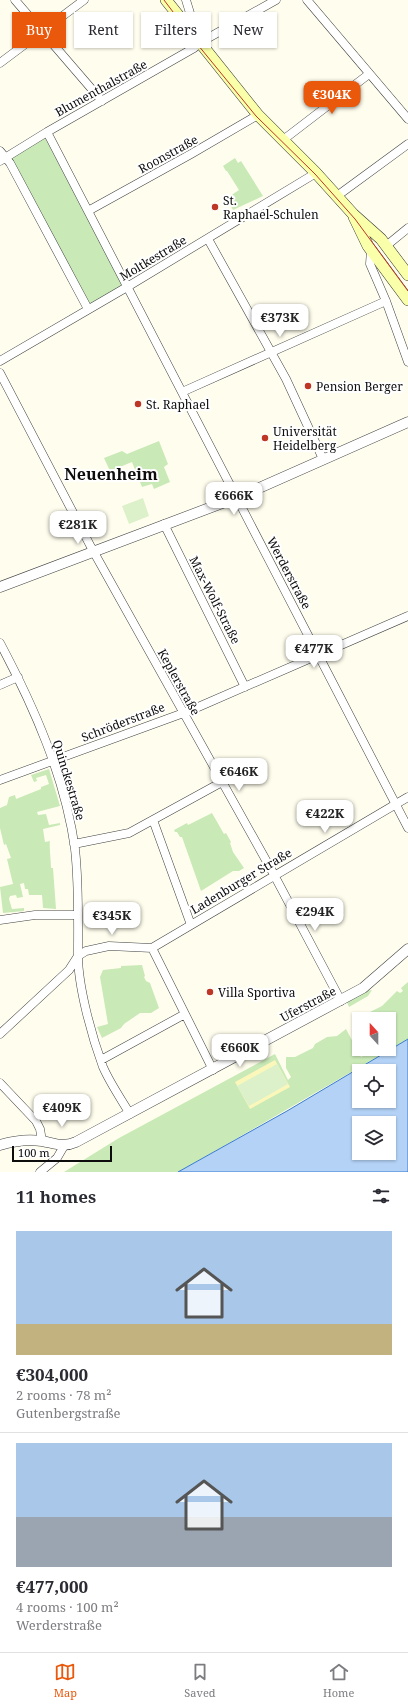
<!DOCTYPE html>
<meta charset="utf-8">
<style>
:root{--surface:#fff;--page:#f2f2f3;--text:#2b2b33;--muted:#7c7c81;--line:#e1e1e2;--accent:#ea580c}
body{margin:0;font-family:"Noto Serif",serif;background:var(--page);color:var(--text);height:100vh;display:flex;flex-direction:column;font-size:15px;white-space:nowrap}
*{box-sizing:border-box;margin:0}
p{font-size:13px;color:var(--muted)}
.icon{flex:none;width:22px;height:22px;fill:none;stroke:currentColor;stroke-width:2;stroke-linecap:round;stroke-linejoin:round}
.map{position:relative;height:1172px;overflow:hidden}
.details{display:flex;flex-direction:column;background:var(--surface);flex:1}
.details>*{flex:none}
.hud{position:absolute;left:12px;top:12px;width:384px;height:36px;display:flex;gap:8px}
.needle{width:26px;rotate:339deg}
.controls{position:absolute;left:352px;top:1012px;display:grid;gap:8px}
.controls a{display:grid;place-items:center;width:44px;height:44px;border-radius:0px;background:var(--surface);box-shadow:0 1px 3px #0004;font-size:20px}
.scale{position:absolute;left:12px;bottom:10px;width:100px;box-sizing:border-box;padding-left:4px;border:2px solid #0d0d0d;border-top:0;font-size:11px;line-height:14px;white-space:nowrap;color:#0d0d0d;-webkit-text-stroke:3px #fff;paint-order:stroke}
.price{position:absolute;translate:-50% -34px;padding:0 9px;border-radius:8px;background:#fff;color:#222;font-size:13px;line-height:26px;filter:drop-shadow(0 1px 2px #0008)}
.price::after{content:'';position:absolute;left:50%;top:24px;width:12px;height:9px;margin-left:-6px;background:inherit;clip-path:polygon(0 0,100% 0,50% 100%)}
.price.on{background:var(--accent);color:#fff}
ul{padding:0;list-style:none}
li{display:grid;align-content:center;gap:8px;height:212px;padding:0 16px}
li+li{border-top:1px solid var(--line)}
li span{display:grid;place-items:center;height:124px;border-radius:0px;color:#555}
li>.icon{margin-inline-start:auto}
span .icon{width:72px;height:72px;fill:#fffc;stroke-width:1}
li b{font-size:17px}
h2{display:flex;justify-content:space-between;align-items:center;height:48px;padding:0 16px;font-size:17px}
.tag{padding:0 14px;border-radius:0px;background:var(--surface);box-shadow:0 1px 3px #0004;font-size:14px;line-height:36px}
.tag.on{background:var(--accent);color:#fff}
.tabs{display:flex;justify-content:space-around;align-items:center;height:56px;border-top:1px solid var(--line);background:var(--surface);font-size:11px;color:var(--muted)}
.tabs a{display:grid;justify-items:center;gap:2px}
.tabs .on{color:var(--accent)}
.map>svg:first-child{display:block}
</style>
<div class="map">
<svg width="408" height="1172" viewBox="0 0 408 1172">
<rect width="100%" height="100%" fill="#fffeee"/>
<!-- green -->
<path fill="#c9e9b7" d="M44 136 123 286 89 306 9 157Z
M235 158 238 163 241 161 263 196 233 210 227 198 239 190 227 171H226L223 166Z
M159 441 168 464 164 467 170 482 154 489 152 484 142 487 132 462 110 471 104 458 122 451 127 454Z
M49 769 60 806 37 812 38 815 46 814 49 825 60 823V825L43 829 45 842 50 841C49 843 51 863 51 868H53L56 909 43 908 42 895H29L28 889H25L24 883 20 884 23 897 17 898 16 895 10 896 9 899 12 909 24 908V911L3 913 0 887 13 884 7 859 11 858 6 844 4 845 0 828V808L7 805 9 797 15 795 16 799 41 789V787L49 784 46 775 36 778 37 781 34 782 31 775Z
M212 813 224 834 226 833 231 842 230 843 233 852 244 868 239 871H233L201 891 182 837H180L177 832H175L174 830 187 823 188 825Z
M142 965 145 976 144 977 146 981 150 983 159 1008 151 1013H140L124 1024 121 1028 102 1038 97 1027 108 1024 100 977 103 970 121 968V966Z
M408 982V1039L210 1154 178 1172H64L119 1138 275 1054 288 1080 291 1077 286 1068V1057H295L313 1048 315 1044 327 1037 337 1036 346 1029 361 1057 376 1049H389V1019H359V1021L358 1018 382 1006 397 991 400 993 403 991 401 988Z
M372 990 368 996 349 1007 347 1002 366 991Z"/>
<!-- sand -->
<path fill="#fbf7ba" d="M275 1060 290 1087 250 1109 235 1082Z"/>
<!-- pitch -->
<path fill="#dcf1c9" d="M143 498 149 516 129 524 122 506Z
M277 1064 288 1084 249 1106 237 1086Z"/>
<!-- water -->
<path fill="#b3d2f6" stroke="#397ace" fill-rule="evenodd" d="M408 1039V1172H178L287 1111ZM359 1071H389V1101H359ZM359 1123H389V1153H359Z"/>
<g fill="none" stroke-linecap="round" stroke-linejoin="round">
<defs>
<path id="minor" d="M15 0 102 101
M186 0 197 36
M307 0 408 119
M0 63 84 0
M47 132 408 828
M283 140 369 74
M0 151 10 163 88 309
M0 161 47 132 194 48 201 42 276 0
M337 196 408 144
M88 211 191 154 258 115
M208 239 286 379 323 459
M386 246 408 228
M371 250 370 264 386 301 408 362
M0 361 127 287 316 173
M0 373 91 547 272 871 341 1001
M182 392 386 301
M164 524 245 687
M0 643C34 707 65 777 75 849 79 884 78 920 78 955 78 987 92 1037 103 1067 110 1083 121 1099 130 1114
M0 685 18 677
M0 780 189 711 408 616
M153 820 191 925
M74 844 129 833 222 782
M0 920 35 915H78
M152 948 213 1070
M0 1034 69 970 78 956 86 951 109 946 152 948 408 797
M101 1060 185 1014
M0 1083 36 1121 40 1129 42 1141
M40 1172 57 1158 64 1146"/>
<path id="tertiary" d="M0 587 241 496 408 422
M0 1145C13 1141 28 1139 42 1141 54 1143 63 1148 76 1142L363 988 408 949"/>
<path id="secondary" d="M166 0 258 115 316 173 353 214 381 239 408 275
M354 217 368 246 408 300"/>
</defs>
<!-- minor casing -->
<use href="#minor" stroke="#404040" stroke-width="9"/>
<!-- tertiary casing -->
<use href="#tertiary" stroke="#404040" stroke-width="11"/>
<!-- secondary casing -->
<use href="#secondary" stroke="#2f2f2f" stroke-width="12"/>
<!-- minor -->
<use href="#minor" stroke="#fff" stroke-width="8"/>
<!-- tertiary -->
<use href="#tertiary" stroke="#fff" stroke-width="10"/>
<!-- secondary -->
<use href="#secondary" stroke="#faffa9" stroke-width="11"/>
<!-- tram -->
<path stroke="#be3725" stroke-width="1" d="M164 0 198 45 256 116 315 174 355 219 408 291"/>
</g>
<!-- markers -->
<g fill="#be3725" stroke="#fff" stroke-width="1.5">
<circle cx="215" cy="207" r="4"/>
<circle cx="308" cy="386" r="4"/>
<circle cx="138" cy="404" r="4"/>
<circle cx="265" cy="438" r="4"/>
<circle cx="210" cy="992" r="4"/>
</g>
<g text-anchor="middle" dominant-baseline="central" stroke-width="4" stroke-linejoin="round" paint-order="stroke">
<!-- street labels -->
<g font-size="12" fill="#0d0d0d" stroke="#fff">
<text transform="translate(101 88) rotate(-29)">Blumenthalstraße</text>
<text transform="translate(168 154) rotate(-29)">Roonstraße</text>
<text transform="translate(153 258) rotate(-31)">Moltkestraße</text>
<text transform="translate(289 573) rotate(62)">Werderstraße</text>
<text transform="translate(215 600) rotate(63)">Max-Wolf-Straße</text>
<text transform="translate(179 682) rotate(61)">Keplerstraße</text>
<text transform="translate(123 722) rotate(-21)">Schröderstraße</text>
<text transform="translate(69 780) rotate(73)">Quinckestraße</text>
<text transform="translate(241 881) rotate(-31)">Ladenburger Straße</text>
<text transform="translate(308 1004) rotate(-28)">Uferstraße</text>
</g>
<!-- poi labels -->
<g font-size="12" fill="#0d0d0d" stroke="#fff" text-anchor="start">
<text x="223" y="200">St.<tspan x="223" dy="14">Raphael-Schulen</tspan></text>
<text x="316" y="386">Pension Berger</text>
<text x="146" y="404">St. Raphael</text>
<text x="273" y="431">Universität<tspan x="273" dy="14">Heidelberg</tspan></text>
<text x="218" y="992">Villa Sportiva</text>
</g>
<!-- district labels -->
<g font-size="16" font-weight="bold" fill="#0d0d0d" stroke="#fff">
<text x="111" y="474">Neuenheim</text>
</g>
</g>
</svg>
<div class="controls">
<a><svg class="needle" viewBox="-14 -14 28 28"><path d="M0-13l5 13h-10z" fill="#e53935"/><path d="M0 13l5-13h-10z" fill="#7c7c81"/></svg></a>
<a><svg class="icon" aria-label="locate" viewBox="0 0 24 24"><circle cx="12" cy="12" r="6"/><path d="M12 2v4M12 18v4M2 12h4M18 12h4"/></svg></a>
<a><svg class="icon" aria-label="layers" viewBox="0 0 24 24"><path d="M12 4l9 5-9 5-9-5zM3 14l9 5 9-5"/></svg></a>
</div>
<div class="scale">100 m</div>
<b class="price on" style="left:332px;top:115px">€304K</b>
<b class="price" style="left:280px;top:338px">€373K</b>
<b class="price" style="left:234px;top:516px">€666K</b>
<b class="price" style="left:78px;top:545px">€281K</b>
<b class="price" style="left:314px;top:669px">€477K</b>
<b class="price" style="left:239px;top:792px">€646K</b>
<b class="price" style="left:325px;top:834px">€422K</b>
<b class="price" style="left:315px;top:932px">€294K</b>
<b class="price" style="left:112px;top:936px">€345K</b>
<b class="price" style="left:240px;top:1068px">€660K</b>
<b class="price" style="left:62px;top:1128px">€409K</b>
<div class="hud">
<a class="tag on">Buy</a>
<a class="tag">Rent</a>
<a class="tag">Filters</a>
<a class="tag">New</a>
</div>
</div>
<section class="details">
<h2>11 homes<svg class="icon" aria-label="filters" viewBox="0 0 24 24"><path d="M4 7h16M4 17h16"/><circle cx="9" cy="7" r="2"/><circle cx="15" cy="17" r="2"/></svg></h2>
<ul>
<li><span style="background:linear-gradient(#a9c7e8 75%,#c2b280 0)"><svg class="icon" aria-label="home" viewBox="0 0 24 24"><path d="M3 11l9-7 9 7M6 9v11h12V9"/></svg></span><div><b>€304,000</b><p>2 rooms · 78 m²</p><p>Gutenbergstraße</p></div></li>
<li><span style="background:linear-gradient(#a9c7e8 60%,#9aa5b1 0)"><svg class="icon" aria-label="home" viewBox="0 0 24 24"><path d="M3 11l9-7 9 7M6 9v11h12V9"/></svg></span><div><b>€477,000</b><p>4 rooms · 100 m²</p><p>Werderstraße</p></div></li>
</ul>
</section>
<nav class="tabs">
<a class="on"><svg class="icon" aria-label="map" viewBox="0 0 24 24"><path d="M3 6l6-2 6 2 6-2v14l-6 2-6-2-6 2zM9 4v14M15 6v14"/></svg>Map</a>
<a><svg class="icon" aria-label="saved" viewBox="0 0 24 24"><path d="M7 4h10v16l-5-4-5 4z"/></svg>Saved</a>
<a><svg class="icon" aria-label="home" viewBox="0 0 24 24"><path d="M3 11l9-7 9 7M6 9v11h12V9"/></svg>Home</a>
</nav>
